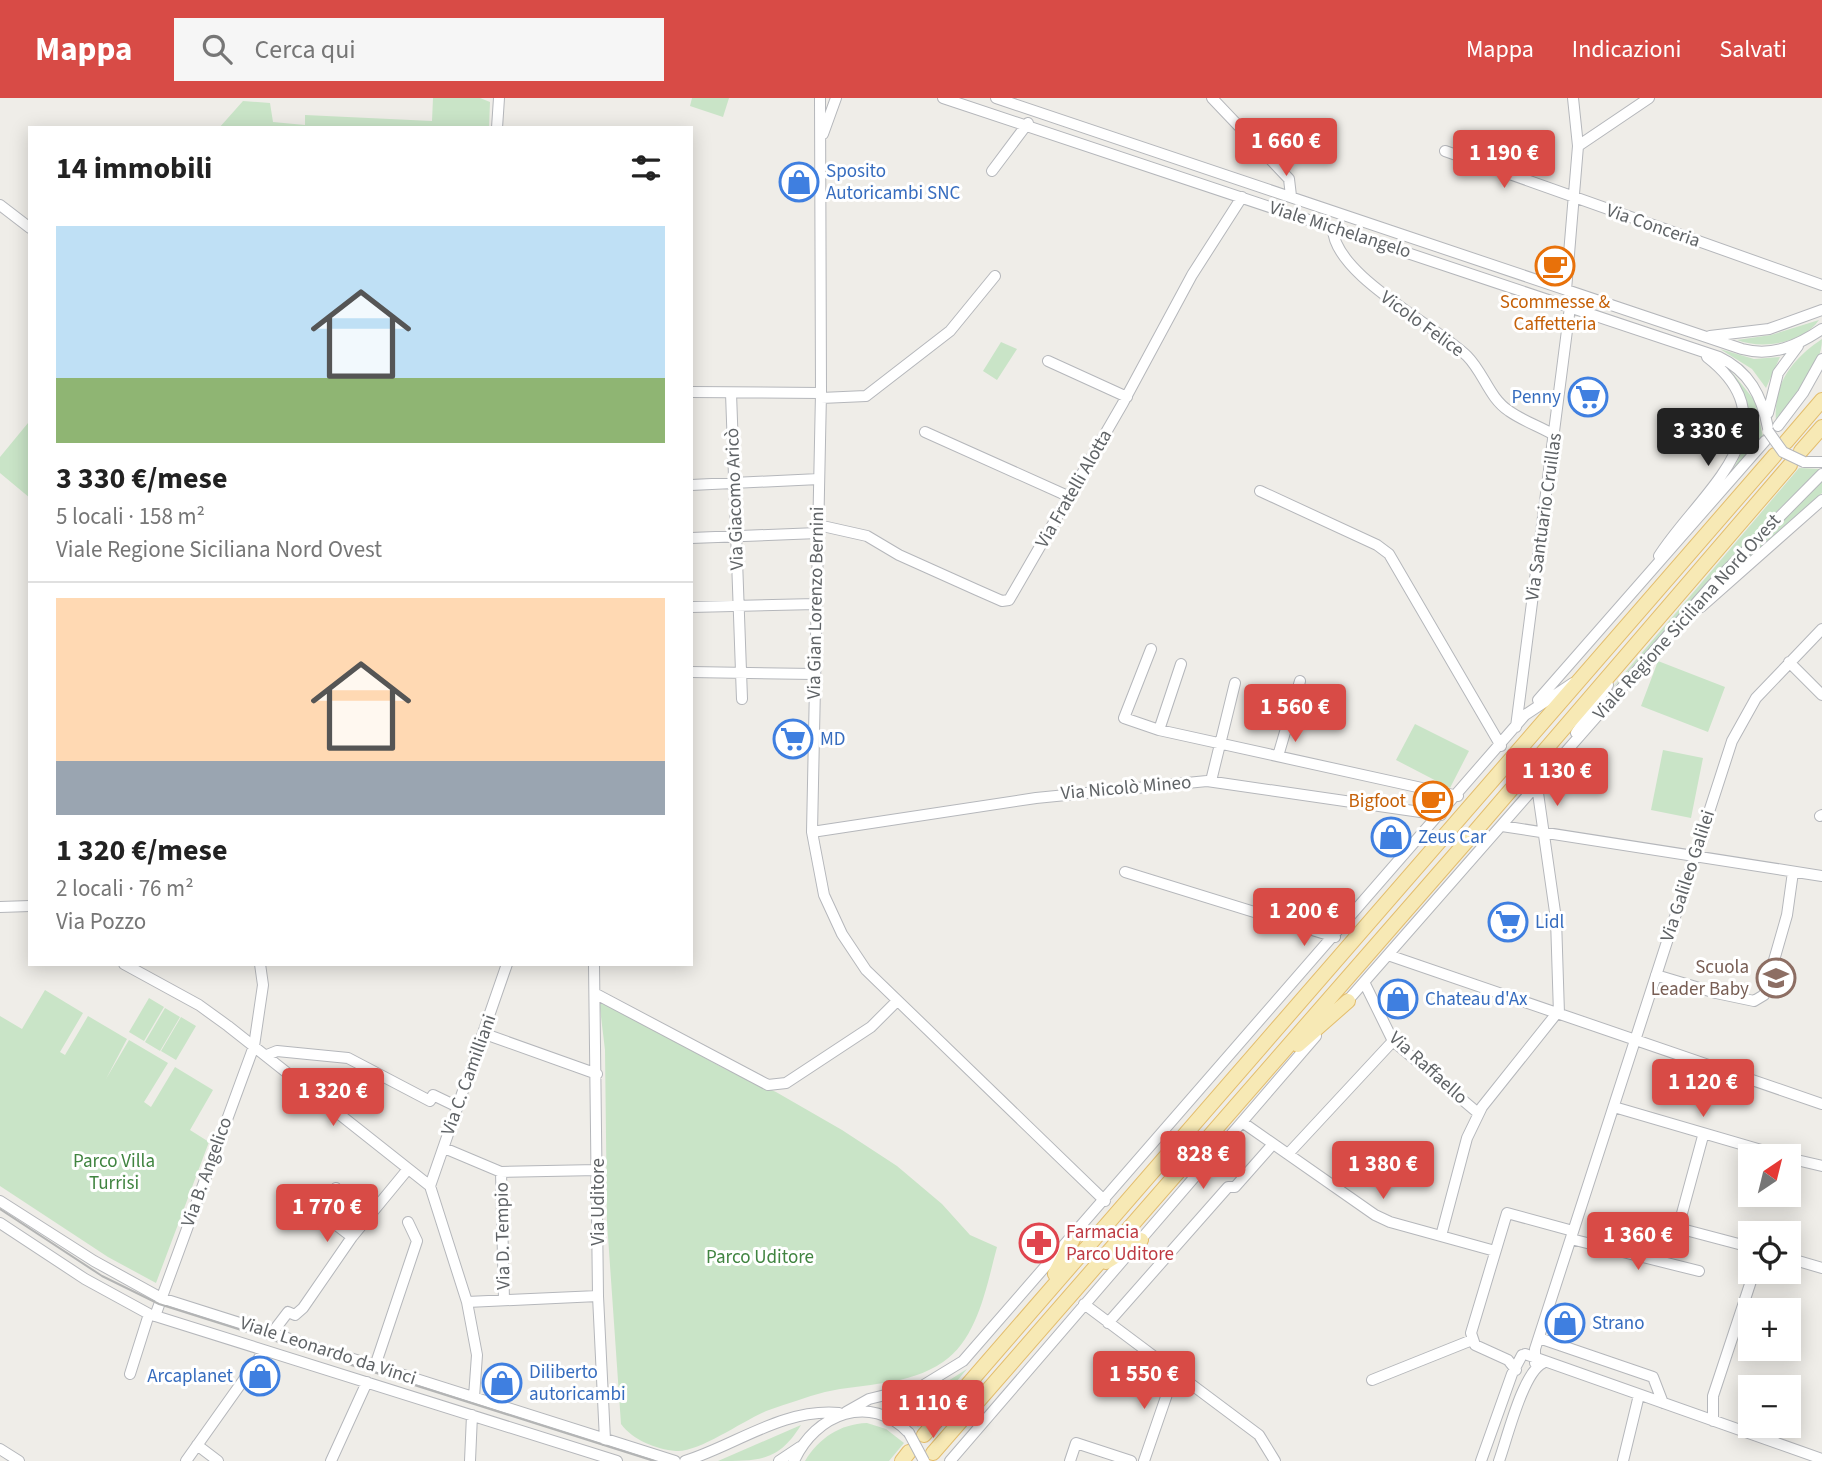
<!DOCTYPE html>
<html lang="it">
<meta charset="utf-8">
<style>
:root{--surface:#fff;--page:#f6f6f6;--text:#222;--muted:#767676;--line:#e0e0e0;--accent:#d84b46}
body{margin:0;font-family:"Source Sans 3",sans-serif;background:var(--page);color:var(--text);height:100vh;display:flex;flex-direction:column;font-size:26px;white-space:nowrap}
*{box-sizing:border-box;margin:0}
p{font-size:23px;color:var(--muted)}
.icon{flex:none;width:38px;height:38px;fill:none;stroke:currentColor;stroke-width:2;stroke-linecap:round;stroke-linejoin:round}
.map{position:relative;flex:1;overflow:hidden}
.panel{position:absolute;left:28px;top:28px;width:665px;height:840px;display:flex;flex-direction:column;background:var(--surface);border-radius:0px;box-shadow:0 4px 18px #0003}
.panel>*{flex:none}
.needle{width:46px;rotate:35deg}
.tools{position:absolute;left:1738px;top:1046px;display:grid;gap:14px}
.tools a{display:grid;place-items:center;width:63px;height:63px;border-radius:0px;background:var(--surface);box-shadow:0 4px 18px #0003;font-size:35px}
.price{position:absolute;translate:-50% -60px;padding:0 16px;border-radius:7px;background:var(--accent);color:#fff;font-size:23px;line-height:46px;filter:drop-shadow(0 2px 4px #0008)}
.price::after{content:'';position:absolute;left:50%;top:42px;width:21px;height:16px;margin-left:-10px;background:inherit;clip-path:polygon(0 0,100% 0,50% 100%)}
.price.current{background:#222;color:#fff}
ul{padding:0;list-style:none}
li{display:grid;align-content:center;gap:14px;height:371px;padding:0 28px}
li+li{border-top:2px solid var(--line)}
li span{display:grid;place-items:center;height:217px;border-radius:0px;color:#555}
li>.icon{margin-inline-start:auto}
span .icon{width:126px;height:126px;fill:#fffc;stroke-width:1}
li b{font-size:30px}
h2{display:flex;justify-content:space-between;align-items:center;height:84px;padding:0 28px;font-size:30px}
header{display:flex;align-items:center;gap:42px;box-sizing:border-box;height:98px;padding:0 35px;background:var(--accent);color:#fff}
header strong{font-size:33px}
nav{display:flex;gap:38px;margin-inline-start:auto;font-size:24px}
.search{width:490px;height:63px;background:var(--page);display:flex;align-items:center;gap:18px;box-sizing:border-box;padding:0 24px;border-radius:0px;color:var(--muted);font-size:26px}
.map>svg:first-child{display:block}
</style>
<header>
<strong>Mappa</strong>
<div class="search"><svg class="icon" aria-label="search" viewBox="0 0 24 24"><circle cx="10" cy="10" r="6"/><path d="M15 15l6 6"/></svg>Cerca qui</div>
<nav><a>Mappa</a><a>Indicazioni</a><a>Salvati</a></nav>
</header>
<div class="map">
<svg width="1822" height="1363" viewBox="0 0 1822 1363">
<rect width="100%" height="100%" fill="#efede8"/>
<!-- green -->
<path fill="#c9e4c7" d="M433 0H480L490 4 489 30H219L243 3 270 5 273 24 305 27V17L432 23Z
M692 0H729L723 19 690 8Z
M1819 222C1803 245 1763 252 1737 242L1771 237Z
M1822 241C1822 270 1793 301 1776 324 1773 286 1791 262 1822 241Z
M1001 244 1017 251 997 282 983 273Z
M1720 251 1754 261 1780 259 1766 290 1752 271Z
M1731 273 1755 303 1763 339 1731 374C1754 339 1754 308 1731 273Z
M28 325 30 326V400L0 375V359Z
M1799 370 1821 371 1772 418 1606 597Z
M1822 382V395L1719 486Z
M1658 563 1725 589 1708 634 1641 608Z
M1415 626 1469 653 1450 690 1396 662Z
M1663 652 1703 660 1691 720 1651 712Z
M45 892 83 915 60 954 65 957 88 918 127 941 106 981 129 942 168 965 144 1004 151 1009 175 969 213 992 190 1032 209 1044 156 1185 108 1159 0 1088V918L22 931Z
M149 900 164 909 144 943 129 934Z
M599 902 725 971 776 994 842 1032 897 1068 942 1106 970 1137 997 1149C987 1186 978 1241 943 1264 908 1288 865 1285 825 1294 806 1299 787 1306 769 1312 745 1321 699 1355 676 1353 655 1351 633 1342 621 1326L607 1124 605 952Z
M165 910 180 919 160 953 145 944Z
M181 919 196 928 176 962 161 953Z
M967 1271 918 1329 904 1316 884 1306 929 1295Z
M867 1325 886 1331 904 1345 889 1363H805C819 1340 840 1326 867 1325Z
M801 1327C779 1363 760 1363 718 1363Z"/>
<g fill="none" stroke-linecap="round" stroke-linejoin="round">
<defs>
<path id="minor" d="M820 0 821 295 812 734 824 797 842 836 866 872 1105 1103
M943 0 1719 259C1749 273 1762 298 1768 330
M996 0 1742 251C1772 259 1797 248 1822 231
M1212 0 1289 81 1291 98
M497 30 499 0
M823 36 836 0
M1578 48 1649 0
M1445 53 1822 187
M992 73 1028 25
M0 107 30 130
M1333 129C1331 175 1435 227 1467 258 1484 275 1489 300 1509 313 1523 323 1541 329 1556 338
M1566 192 1578 48 1573 0
M1710 238 1769 231 1822 212
M1048 263 1127 299
M691 294 821 295
M731 295 742 601
M821 300 866 298 950 233 995 178
M1768 315 1778 275 1798 248
M1778 328 1803 295 1822 261
M925 334 1070 399
M1804 364H1822
M691 387 819 381
M1260 393 1377 447 1389 456 1501 648
M818 427 867 438 899 457 977 492 1002 503 1009 502 1123 305 1192 177 1242 99
M691 440 818 435
M1659 458C1698 396 1797 329 1707 259
M691 509 816 506
M1701 509 1822 402
M1151 551 1124 620 1159 632 1458 698
M1789 564 1822 597
M691 574 814 576
M1538 602 1765 343
M1516 629 1570 209
M1159 632 1181 566
M1576 635 1608 587
M1278 658 1300 583
M1211 683 1235 585
M1537 688 1556 821 1559 916
M1820 718 1822 717
M1502 728 1822 778
M812 734 1036 700 1207 683 1441 717
M1125 774 1335 839
M0 809 30 808
M1388 857 1822 1006
M124 866 199 907 228 928 430 1088
M594 866 598 1198 605 1342
M1656 877 1716 895 1754 903 1764 897 1787 817 1793 774
M1364 884 1393 943 1478 1015
M596 896 768 987 786 985 871 929 896 904
M1343 908 1712 487 1822 376
M485 936 597 976
M267 957 277 953 348 960 430 1003 433 997 458 1009
M1614 1009 1785 1059
M1242 1024 1375 1117 1390 1124 1495 1153
M1703 1038 1678 1130 1750 1149
M444 1050 501 1074 598 1072
M1288 1056 1393 943
M1788 1060 1822 1068
M501 1074 504 1202
M430 1088 507 866
M430 1088 467 1204 477 1257 474 1299
M301 1100 352 1139
M0 1103 94 1163 161 1200 675 1363
M318 1113 336 1090
M0 1125 85 1181 149 1216 617 1363
M1441 1138 1467 1040 1482 1009 1557 915
M1571 1141 1699 1173
M1788 1160 1822 1170
M467 1204 598 1198
M1084 1206 1259 1337 1275 1363
M155 1218 254 948 263 887 260 866
M1108 1225 1228 1089H1235L1273 1046
M272 1235 288 1214 295 1217 303 1210 352 1139 408 1071
M1539 1240 1653 1279 1663 1305
M1525 1256 1822 1361
M1535 1265V1251L1732 643 1756 600 1822 531
M375 1268 417 1143 408 1124
M1516 1272 1508 1262 1475 1247 1471 1235 1507 1115 1573 1133
M130 1276 149 1216
M1372 1282 1472 1242
M846 1314 869 1301 922 1288 963 1263 1525 617 1573 585
M1713 1323V1298L1754 1174
M197 1347 218 1363
M0 1351 19 1363
M186 1363 264 1253
M331 1363 367 1284
M470 1363 472 1317
M685 1363C736 1347 783 1310 839 1315
M779 1363 800 1349
M794 1363C815 1316 870 1294 909 1335
M950 1363 1316 938
M1070 1363 1076 1345 1131 1363
M1144 1363 1175 1273
M1481 1363 1512 1276 1522 1257
M1499 1363C1507 1341 1523 1274 1543 1265
M1623 1363 1639 1297"/>
<path id="major" d="M1786 344 1822 302
M1801 353 1822 329
M1298 947 1348 903
M1106 1164 1141 1142
M1055 1176 1075 1137
M924 1337 1775 357
M933 1355 1466 744 1790 367
M902 1363 909 1354"/>
</defs>
<!-- minor casing -->
<use href="#minor" stroke="#b5b7bb" stroke-width="12"/>
<!-- major casing -->
<use href="#major" stroke="#e3bd6d" stroke-width="16"/>
<!-- minor -->
<use href="#minor" stroke="#fff" stroke-width="10"/>
<!-- major -->
<use href="#major" stroke="#f7e9b5" stroke-width="14"/>
<!-- tram -->
<path stroke="#b3b4b4" stroke-width="2" d="M0 1111 102 1178 159 1206 654 1363"/>
<defs>
<path id="minor-bridge" d="M1768 333 1783 354 1804 364
M909 1335 924 1363"/>
</defs>
<!-- minor-bridge casing -->
<use href="#minor-bridge" stroke="#b5b7bb" stroke-width="12" stroke-linecap="butt"/>
<!-- minor-bridge -->
<use href="#minor-bridge" stroke="#fff" stroke-width="10"/>
</g>
<!-- icons -->
<defs>
<symbol id="shop-ring" viewBox="-11 -11 22 22"><circle r="9.5" fill="#fff" stroke="#3f7fe0" stroke-width="1.5"/><path d="M-5-2.5h2.3a2.7 3.5 0 0 1 5.4 0H5L5.5 6h-11ZM-1.5-2.5h3a1.5 2.3 0 0 0-3 0Z" fill="#3f7fe0"/></symbol>
<symbol id="cafe-ring" viewBox="-11 -11 22 22"><circle r="9.5" fill="#fff" stroke="#e8710a" stroke-width="1.5"/><path d="M-5.5-4.5H6V0H3Q3 3.5 0 3.5H-2.5Q-5.5 3.5-5.5 0ZM3-3.2v2h1.7v-2ZM-6 4.5H4V6H-6Z" fill="#e8710a"/></symbol>
<symbol id="supermarket-ring" viewBox="-11 -11 22 22"><circle r="9.5" fill="#fff" stroke="#3f7fe0" stroke-width="1.5"/><path d="M-6-5.5h2.5l.6 2H6L4.5 2H-2.5L-4.4-4H-6ZM-1.5 3.2a1.3 1.3 0 1 0 .1 0ZM3 3.2a1.3 1.3 0 1 0 .1 0Z" fill="#3f7fe0"/></symbol>
<symbol id="school-ring" viewBox="-11 -11 22 22"><circle r="9.5" fill="#fff" stroke="#8d6e63" stroke-width="1.5"/><path d="M0-5L7-2L0 1L-7-2ZM-4 1L0 2.5L4 1V4Q0 6-4 4Z" fill="#8d6e63"/></symbol>
<symbol id="pharmacy-ring" viewBox="-11 -11 22 22"><circle r="9.5" fill="#fff" stroke="#e0444e" stroke-width="1.5"/><path d="M-2-6h4v4h4v4h-4v4h-4v-4h-4v-4h4Z" fill="#e0444e"/></symbol>
</defs>
<g fill-rule="evenodd">
<use href="#shop-ring" x="777" y="62" width="44" height="44"/>
<use href="#cafe-ring" x="1533" y="146" width="44" height="44"/>
<use href="#supermarket-ring" x="1566" y="277" width="44" height="44"/>
<use href="#supermarket-ring" x="771" y="619" width="44" height="44"/>
<use href="#cafe-ring" x="1411" y="681" width="44" height="44"/>
<use href="#shop-ring" x="1369" y="717" width="44" height="44"/>
<use href="#supermarket-ring" x="1486" y="802" width="44" height="44"/>
<use href="#school-ring" x="1754" y="858" width="44" height="44"/>
<use href="#shop-ring" x="1376" y="879" width="44" height="44"/>
<use href="#pharmacy-ring" x="1017" y="1123" width="44" height="44"/>
<use href="#shop-ring" x="1543" y="1203" width="44" height="44"/>
<use href="#shop-ring" x="238" y="1256" width="44" height="44"/>
<use href="#shop-ring" x="480" y="1263" width="44" height="44"/>
</g>
<g text-anchor="middle" dominant-baseline="central" stroke-width="6" stroke-linejoin="round" paint-order="stroke">
<!-- shop labels -->
<g font-size="19" fill="#366cbe" stroke="#fff" text-anchor="start">
<text x="826" y="73">Sposito<tspan x="826" dy="22">Autoricambi SNC</tspan></text>
<text x="1561" y="299" text-anchor="end">Penny</text>
<text x="820" y="641">MD</text>
<text x="1418" y="739">Zeus Car</text>
<text x="1535" y="824">Lidl</text>
<text x="1425" y="901">Chateau d'Ax</text>
<text x="1592" y="1225">Strano</text>
<text x="529" y="1274">Diliberto<tspan x="529" dy="22">autoricambi</tspan></text>
<text x="233" y="1278" text-anchor="end">Arcaplanet</text>
</g>
<!-- street labels -->
<g font-size="19" fill="#5f6366" stroke="#fff">
<text transform="translate(1653 128) rotate(19)">Via Conceria</text>
<text transform="translate(1340 132) rotate(18)">Viale Michelangelo</text>
<text transform="translate(1422 226) rotate(36)">Vicolo Felice</text>
<text transform="translate(1074 391) rotate(-60)">Via Fratelli Alotta</text>
<text transform="translate(735 401) rotate(-92)">Via Giacomo Aricò</text>
<text transform="translate(1544 419) rotate(-82)">Via Santuario Cruillas</text>
<text transform="translate(816 505) rotate(-89)">Via Gian Lorenzo Bernini</text>
<text transform="translate(1687 519) rotate(-48)">Viale Regione Siciliana Nord Ovest</text>
<text transform="translate(1126 690) rotate(-5)">Via Nicolò Mineo</text>
<text transform="translate(1688 778) rotate(-72)">Via Galileo Galilei</text>
<text transform="translate(1428 970) rotate(42)">Via Raffaello</text>
<text transform="translate(469 977) rotate(-70)">Via C. Camilliani</text>
<text transform="translate(207 1074) rotate(-70)">Via B. Angelico</text>
<text transform="translate(598 1104) rotate(-90)">Via Uditore</text>
<text transform="translate(503 1138) rotate(-91)">Via D. Tempio</text>
<text transform="translate(328 1253) rotate(18)">Viale Leonardo da Vinci</text>
</g>
<!-- food labels -->
<g font-size="19" fill="#c56008" stroke="#fff">
<text x="1555" y="204">Scommesse &amp;<tspan x="1555" dy="22">Caffetteria</tspan></text>
<text x="1406" y="703" text-anchor="end">Bigfoot</text>
</g>
<!-- education labels -->
<g font-size="19" fill="#785e54" stroke="#fff" text-anchor="end">
<text x="1749" y="869">Scuola<tspan x="1749" dy="22">Leader Baby</tspan></text>
</g>
<!-- park labels -->
<g font-size="19" fill="#408440" stroke="#fff">
<text x="114" y="1063">Parco Villa<tspan x="114" dy="22">Turrisi</tspan></text>
<text x="760" y="1159">Parco Uditore</text>
</g>
<!-- health labels -->
<g font-size="19" fill="#be3a42" stroke="#fff" text-anchor="start">
<text x="1066" y="1134">Farmacia<tspan x="1066" dy="22">Parco Uditore</tspan></text>
</g>
</g>
</svg>
<div class="tools">
<a><svg class="needle" viewBox="-14 -14 28 28"><path d="M0-13l5 13h-10z" fill="#e53935"/><path d="M0 13l5-13h-10z" fill="#767676"/></svg></a>
<a><svg class="icon" aria-label="locate" viewBox="0 0 24 24"><circle cx="12" cy="12" r="6"/><path d="M12 2v4M12 18v4M2 12h4M18 12h4"/></svg></a>
<a>+</a>
<a>−</a>
</div>
<b class="price" style="left:1286px;top:80px">1 660 €</b>
<b class="price" style="left:1504px;top:92px">1 190 €</b>
<b class="price current" style="left:1708px;top:370px">3 330 €</b>
<b class="price" style="left:1295px;top:646px">1 560 €</b>
<b class="price" style="left:1557px;top:710px">1 130 €</b>
<b class="price" style="left:1304px;top:850px">1 200 €</b>
<b class="price" style="left:1703px;top:1021px">1 120 €</b>
<b class="price" style="left:333px;top:1030px">1 320 €</b>
<b class="price" style="left:1203px;top:1093px">828 €</b>
<b class="price" style="left:1383px;top:1103px">1 380 €</b>
<b class="price" style="left:327px;top:1146px">1 770 €</b>
<b class="price" style="left:1638px;top:1174px">1 360 €</b>
<b class="price" style="left:1144px;top:1313px">1 550 €</b>
<b class="price" style="left:933px;top:1342px">1 110 €</b>
<section class="panel">
<h2>14 immobili<svg class="icon" aria-label="filters" viewBox="0 0 24 24"><path d="M4 7h16M4 17h16"/><circle cx="9" cy="7" r="2"/><circle cx="15" cy="17" r="2"/></svg></h2>
<ul>
<li><span style="background:linear-gradient(#bfe0f5 70%,#8fb573 0)"><svg class="icon" aria-label="home" viewBox="0 0 24 24"><path d="M3 11l9-7 9 7M6 9v11h12V9"/></svg></span><div><b>3 330 €/mese</b><p>5 locali · 158 m²</p><p>Viale Regione Siciliana Nord Ovest</p></div></li>
<li><span style="background:linear-gradient(#ffd9b3 75%,#9aa5b1 0)"><svg class="icon" aria-label="home" viewBox="0 0 24 24"><path d="M3 11l9-7 9 7M6 9v11h12V9"/></svg></span><div><b>1 320 €/mese</b><p>2 locali · 76 m²</p><p>Via Pozzo</p></div></li>
</ul>
</section>
</div>
